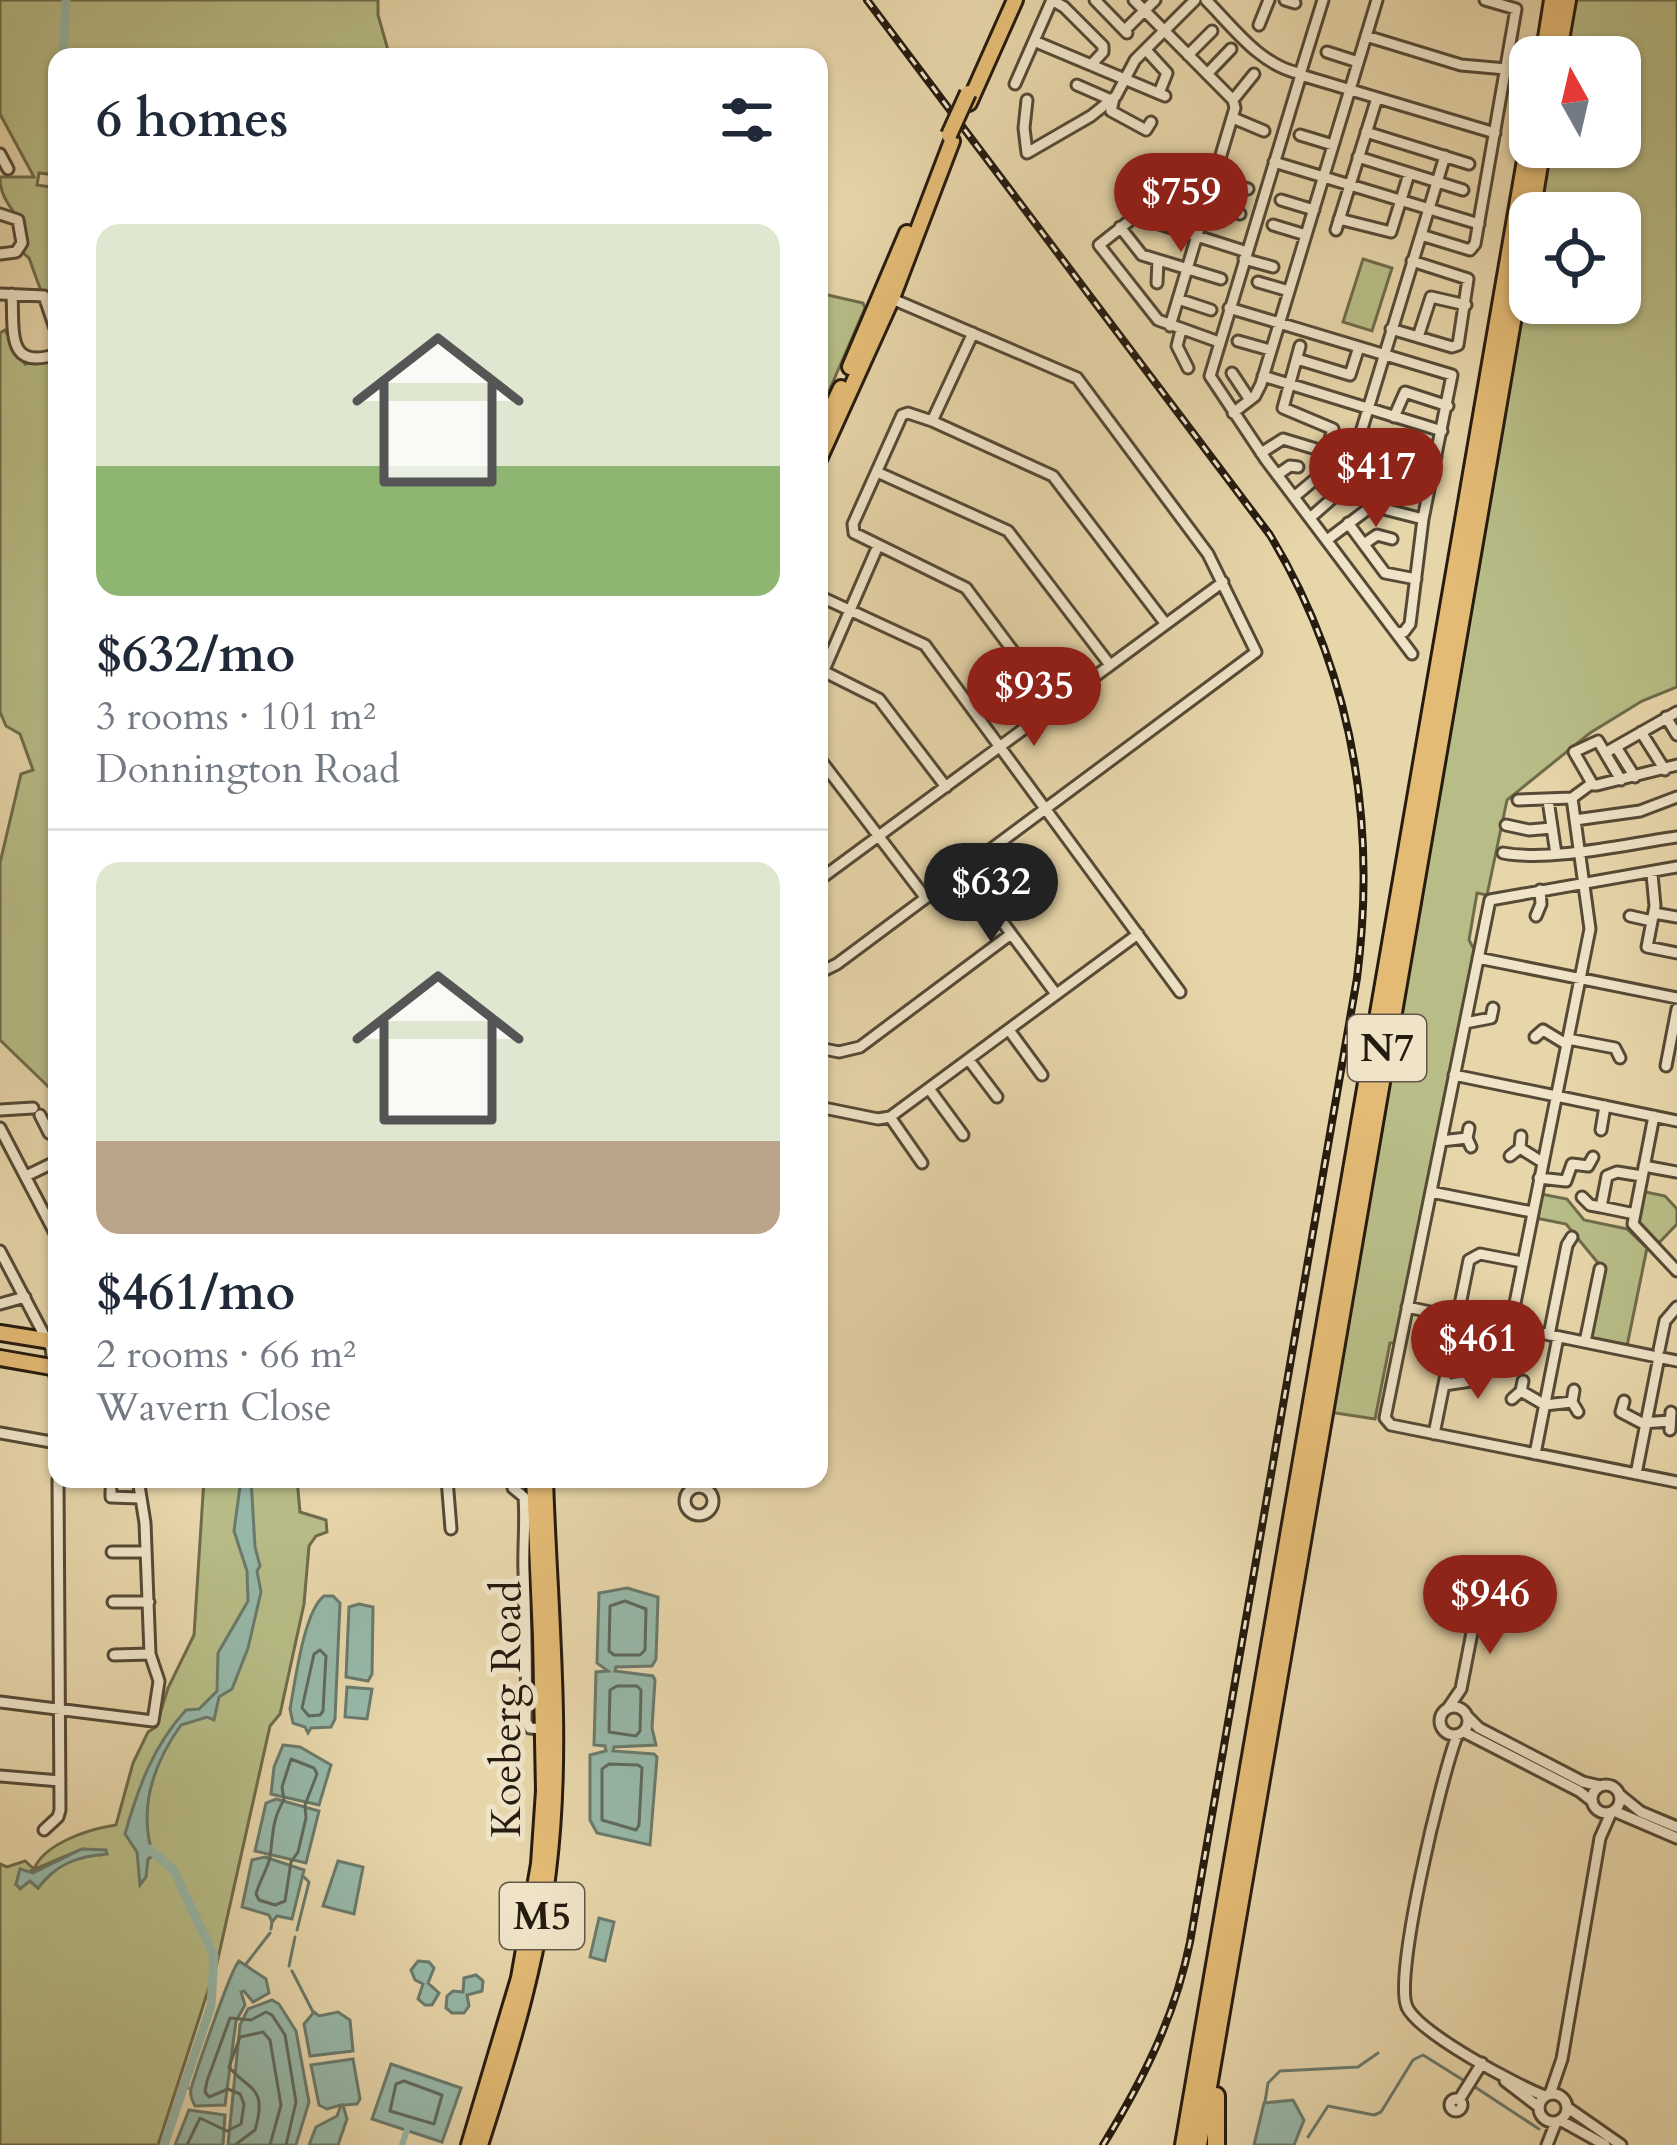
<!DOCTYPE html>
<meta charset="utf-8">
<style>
:root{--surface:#fff;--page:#f6f6f7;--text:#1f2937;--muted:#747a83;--line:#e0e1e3;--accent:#8f2418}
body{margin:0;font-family:Cardo,serif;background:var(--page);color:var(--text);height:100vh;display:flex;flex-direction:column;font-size:45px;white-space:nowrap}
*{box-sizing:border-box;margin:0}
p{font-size:39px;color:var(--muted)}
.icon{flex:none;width:66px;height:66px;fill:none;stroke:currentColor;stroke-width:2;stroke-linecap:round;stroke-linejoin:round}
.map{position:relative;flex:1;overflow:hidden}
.drawer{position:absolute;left:48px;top:48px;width:780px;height:1440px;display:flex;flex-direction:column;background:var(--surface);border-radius:24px;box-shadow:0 3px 9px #0004}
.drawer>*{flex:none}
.needle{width:78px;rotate:352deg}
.tools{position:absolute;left:1509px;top:36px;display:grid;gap:24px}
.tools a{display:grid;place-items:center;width:132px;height:132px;border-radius:24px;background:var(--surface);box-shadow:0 3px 9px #0004;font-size:60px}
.price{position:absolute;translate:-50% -102px;padding:0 27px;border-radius:42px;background:var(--accent);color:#fff;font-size:39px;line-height:78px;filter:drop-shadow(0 3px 6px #0008)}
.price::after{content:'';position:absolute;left:50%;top:72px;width:36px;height:27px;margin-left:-18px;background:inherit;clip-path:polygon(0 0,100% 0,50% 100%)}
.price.selected{background:#222;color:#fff}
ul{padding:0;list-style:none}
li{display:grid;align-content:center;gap:24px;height:636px;padding:0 48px}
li+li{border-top:3px solid var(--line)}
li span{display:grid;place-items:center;height:372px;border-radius:24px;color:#555}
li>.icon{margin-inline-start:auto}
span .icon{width:216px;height:216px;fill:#fffc;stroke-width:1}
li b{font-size:51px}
h2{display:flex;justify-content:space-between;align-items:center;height:144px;padding:0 48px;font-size:51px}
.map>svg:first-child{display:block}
</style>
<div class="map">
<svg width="1677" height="2145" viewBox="0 0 1677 2145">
<rect width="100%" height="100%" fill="#e7d6aa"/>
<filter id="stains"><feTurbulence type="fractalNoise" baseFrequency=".00167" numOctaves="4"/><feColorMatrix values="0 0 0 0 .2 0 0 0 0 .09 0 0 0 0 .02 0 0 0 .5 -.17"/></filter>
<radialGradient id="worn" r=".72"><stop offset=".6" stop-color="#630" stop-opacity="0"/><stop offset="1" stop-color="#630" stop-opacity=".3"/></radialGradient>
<!-- green -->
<path fill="#b8bd87" stroke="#6f6c4b" stroke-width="3" fill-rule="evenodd" d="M0 0H378V15L390 57H57V175L39 173 37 185 57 188V322L49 294 41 291 29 258 22 252C30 214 0 210 0 177H34L0 114Z
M1572 0H1677V687L1642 701 1590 733 1507 800 1487 895 1477 893 1469 940 1475 951 1395 1343H1390L1375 1419 1329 1412 1530 242V303H1620V213H1535L1547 147H1620V57H1562Z
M1363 259 1392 268 1372 331 1343 322Z
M819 293 863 303 865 308 819 414Z
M5 330 25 364 57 358V1095L0 1040V863L21 774 33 770 20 734 6 726 0 712V333Z
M1641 1191 1665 1196 1677 1209V1224L1655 1247 1635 1222Z
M1541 1194 1567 1199 1584 1220 1627 1229 1647 1248 1627 1346 1592 1341 1589 1337 1603 1269 1566 1224 1536 1218Z
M204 1479H297L300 1512 326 1520 327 1532 316 1536 309 1546 304 1604 280 1714 270 1726 217 1963 158 2145H0V1864L7 1867 25 1861 34 1869C45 1843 89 1829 116 1825L133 1763 148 1732 156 1727 168 1688 194 1635ZM82 1849 102 1855C76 1853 54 1868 38 1888L30 1881 16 1884 19 1876Z"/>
<!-- water -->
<path fill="#97b9aa" stroke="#6a7a6c" stroke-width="3" d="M241 1479H251L255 1547 260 1566 257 1571 261 1592 248 1648 232 1689 219 1697 214 1720 207 1717 181 1725C153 1764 138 1808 153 1856L148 1859 146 1877 140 1885 137 1852 125 1834C138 1788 153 1746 186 1710L199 1709 217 1691 218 1653 248 1601 247 1571 234 1531Z
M627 1588 658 1597 656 1659 652 1666 616 1667 615 1671 653 1676 655 1680 652 1728 656 1745 614 1747 613 1751 654 1754 657 1757 650 1845 597 1833 590 1820V1755L606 1751 605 1746 594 1745 596 1672 608 1671 597 1663 599 1593Z
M324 1596H333L340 1603 335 1719 331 1727 311 1728 308 1733 305 1727 293 1723 290 1709C295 1682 304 1611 324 1596Z
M359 1604 373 1607 372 1674 368 1681 346 1677 349 1607Z
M347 1687 372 1689 367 1719 345 1717Z
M283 1745 300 1747 331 1765 319 1805 271 1794 274 1767Z
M276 1799 319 1811 306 1863 255 1851 266 1803Z
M82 1849 106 1850 107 1854C79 1856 55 1864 38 1888L30 1881 20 1889 16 1884 20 1869 33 1873Z
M265 1857 304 1870 292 1919 277 1916 272 1922 269 1915 242 1907 252 1860Z
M338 1861 363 1867 354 1914 323 1906Z
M599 1918 614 1922 605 1961 590 1957Z
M239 1961 266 1979 269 1993 253 2002 244 1991 241 1992 245 2005 236 2021 225 2105 195 2106C192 2099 190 2097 191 2089 195 2075 231 1968 239 1961Z
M418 1961 429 1962 434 1968 428 1983 439 1993 432 2005H425L418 1999 423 1984 415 1980 411 1970Z
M476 1975 483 1981 482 1991 467 1995 469 2006 464 2013H452L446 2008 447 1996 453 1991 463 1992 464 1978Z
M272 2000 279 2004 296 2031 309 2102 296 2145H228L240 2025 248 2009Z
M314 2012 319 2016 338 2012 350 2020 353 2051 310 2056 304 2024Z
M353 2059 360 2099 357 2104 343 2105 347 2119 338 2145H309L316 2127 337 2116 341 2105 327 2109 319 2105 311 2065Z
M391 2064 461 2088 442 2142 372 2119Z
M1293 2100 1304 2120 1294 2145H1254L1264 2103Z
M189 2110 225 2115 223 2145H175Z"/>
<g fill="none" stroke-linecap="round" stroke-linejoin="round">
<!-- shore -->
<path stroke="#5e6a5c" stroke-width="3" d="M625 1601 646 1609 645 1650 640 1655H614L609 1651 610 1606Z
M320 1650 326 1656 323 1711 320 1715 309 1716 302 1708 314 1654Z
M617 1686H637L641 1690 640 1731 636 1736 609 1732 610 1690Z
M291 1759 314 1768 317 1774 305 1805 306 1818 298 1852 291 1862 285 1901 275 1905 259 1900 256 1894C259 1882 268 1868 270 1857 273 1836 272 1819 284 1800L282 1787Z
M609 1764 638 1765 642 1768 639 1825 636 1830 602 1820V1769Z
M404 2081 442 2095 434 2124 390 2111 396 2084Z
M187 2145 200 2118 227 2131 241 2124 244 2104 240 2094 228 2089 209 2097 205 2092 207 2081 230 2018 251 2020 266 2012 272 2015 285 2035 296 2102 286 2145
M235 2145 255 2130C268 2086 249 2091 229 2067L240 2037 263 2032 270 2040 281 2105 270 2145"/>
<!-- stream -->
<path stroke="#6a7a6c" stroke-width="3" d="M271 1929 272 1922
M297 1930 309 1882 304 1877
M246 1964 270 1933
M289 1966 295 1937
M292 1971 313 2012
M183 2087 188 2088
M1475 2087 1539 2129
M1265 2102 1268 2083 1280 2071 1358 2067 1378 2053
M1308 2137 1328 2106 1374 2115 1381 2112 1413 2060 1423 2055 1463 2080"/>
<!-- canal -->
<path stroke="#97b9aa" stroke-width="6" d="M402 2145 408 2127"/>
<!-- river -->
<path stroke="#97b9aa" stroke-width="9" d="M63 57 66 0
M149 1849 173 1869 214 1956 211 2006 164 2145"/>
<defs>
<path id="minor" d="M1052 0 1064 7 1103 46V52L1091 65
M1095 0 1127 33
M1134 0 1233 100 1235 108 1170 326
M1206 0C1233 27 1259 64 1298 73
M1285 0 1295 3
M1259 25 1269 0
M1125 30 1155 0
M1366 36 1461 65 1506 69
M1034 41 1165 96
M1146 50 1167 73 1159 93
M1327 52 1358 62
M1188 55 1212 31
M1301 71 1323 0
M1207 74 1231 49
M1304 76 1495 133
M1300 78 1210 376 1266 460 1412 654
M1015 84 1052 0
M1077 85 1109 99
M1114 98 1111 111 1146 130 1151 122
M1027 100 1024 128 1027 153 1091 116 1116 96 1135 60 1195 0
M1233 100 1254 74
M1233 118 1264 131
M1366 132 1469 164
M1300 135 1333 145
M0 154 8 169
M1358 157 1463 190
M1274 162 1479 224
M1215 179 1248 189
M1281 200 1314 210
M1139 213 1150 221 1247 252
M0 214 18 220 22 243 16 252 0 254
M1339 219 1391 232 1409 174
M1273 225 1306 235
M1120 227 1142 255 1221 279
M1336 230 1377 98
M1421 235 1470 250 1475 244 1516 9 1485 0
M1099 245 1147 207 1157 189 1240 214
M1099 245 1158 320 1219 342
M1244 259 1273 267
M1258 282 1289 291
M1157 283 1158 260
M0 294 44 296 57 334
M12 294C14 332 6 371 57 354
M1178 299 1211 310
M1229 308 1452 375 1423 519 1410 624 1404 632 1397 633
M1391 329 1452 347 1458 345 1468 279 1412 261
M1181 330 1177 346 1188 368
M1418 337 1431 297 1466 305
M1238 341 1270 350
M1297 359 1350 375 1359 347
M1232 373 1250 400
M1263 376 1442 431
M1233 413 1255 396 1261 384 1377 0
M1394 417 1405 392 1448 406
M932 421 973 333
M1358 439 1390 450
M1261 453 1283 439 1326 452
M1404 454 1436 457
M1349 469 1384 481
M877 472 1008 531 1110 665
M1277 475 1290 466 1298 467
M1394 483 1429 489
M1294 497 1319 476 1333 429 1283 408 1300 346
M1310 518 1344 488 1445 156
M1348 523 1385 573 1416 579
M1327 540 1372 506 1423 519
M1364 544 1377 535 1392 539
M819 596 925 645 1180 992
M819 669 879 699 946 787
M824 670 877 548
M1054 706 966 588 854 533 853 524 902 415 908 413 932 421 1053 476 1165 623
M1666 717 1677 735
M1641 732 1665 770
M1616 747 1635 777
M1605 753 1677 712
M819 758 925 897
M1621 780 1598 741 1574 752 1593 785H1597L1677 765
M1591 784 1572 798 1590 929 1511 1323 1516 1328 1677 1361
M1518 800 1572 798
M1548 800 1556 854
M1575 820 1640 811 1677 797
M1506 825 1529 830 1552 828
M1503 853C1550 862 1627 844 1677 837
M1677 867 1490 900 1385 1418 1391 1425 1677 1482
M963 869 1056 994
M1652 874 1655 906 1647 947 1677 953
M819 880 1223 582
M1654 913 1677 917
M1536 916 1541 904 1540 890
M1630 916 1652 921
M1478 958 1677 998
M819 973 837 964 1256 652 1208 554 1077 378 890 298
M1465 1023 1491 1018 1493 1008
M1009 1030 1042 1075
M1535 1037 1543 1030 1566 1044
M1568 1039 1615 1048 1620 1058
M819 1048 839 1052 860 1047 1011 934
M969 1060 997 1097
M1666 1066 1677 1009
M1454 1075 1677 1121
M930 1090 963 1135
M819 1107 878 1119 890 1117 1138 934
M0 1110 33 1108
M40 1115 49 1133 57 1137
M1654 1116 1633 1224 1677 1271
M890 1117 922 1163
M0 1128 57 1237
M1469 1128 1467 1138 1471 1147
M1601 1130 1605 1106
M1441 1141 1467 1138
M1520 1148 1542 1162
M1510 1156 1520 1148 1521 1136
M1572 1164 1588 1166 1593 1157
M1644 1166 1677 1172
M26 1176 57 1161
M1539 1178 1566 1181 1572 1164
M1431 1192 1532 1212
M1582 1197 1590 1205 1601 1207
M1635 1214 1601 1207 1607 1176 1617 1172 1642 1176
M0 1251 51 1348 57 1390
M0 1304 25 1297
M1407 1307 1458 1318
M1549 1335 1567 1245 1572 1237
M1585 1342 1600 1269
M1659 1350 1665 1321 1677 1307
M1444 1385 1471 1381 1474 1372
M1574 1390 1572 1402 1578 1412
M1521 1391 1545 1405 1572 1402
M1512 1399 1521 1391 1523 1381
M1624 1401 1621 1412 1642 1423 1670 1421
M1670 1430 1671 1412
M0 1433 57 1443
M1434 1434 1469 1260 1480 1254 1522 1262
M1535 1454 1558 1337
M1636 1474 1659 1357
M447 1479 451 1529
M512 1479 513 1488 524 1497C526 1523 523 1547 524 1572 526 1623 527 1672 526 1722L530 1728 543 1729
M685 1501a14 14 0 1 1 28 0a14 14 0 1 1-28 0Z
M111 1490V1497L139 1498
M112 1552H145
M113 1602H149
M114 1655 150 1654
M0 1702 153 1721 159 1681 150 1654 145 1523 138 1479
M1440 1721a14 14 0 1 1 28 0a14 14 0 1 1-28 0Z
M1448 1708 1461 1689 1475 1617
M1468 1717 1479 1728 1583 1782 1600 1786
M1464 1732 1579 1791 1592 1801
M1457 1736C1442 1774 1393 1977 1407 2007 1419 2033 1516 2085 1545 2096
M0 1776 60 1781
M1592 1799a14 14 0 1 1 28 0a14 14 0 1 1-28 0Z
M1620 1795 1641 1812 1677 1827
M1614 1811 1677 1838
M44 1830 58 1817 60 1810 58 1479
M1505 2081 1539 2107
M1539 2108a14 14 0 1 1 28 0a14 14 0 1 1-28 0Z
M1550 2094 1562 2059 1600 1838 1611 1813
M1450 2105a6 6 0 1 1 12 0a6 6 0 1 1-12 0Z
M1459 2100 1482 2063
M1568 2108 1621 2145
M1560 2120 1605 2145
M1547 2145 1556 2122"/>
<path id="major" d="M969 103 1015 0
M850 367 907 233
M819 434 841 388
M819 459 892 298 952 141
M0 1333 57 1342
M0 1358 57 1368
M469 2145 519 1978 539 1864 544 1791 541 1636 534 1479
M480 2145C509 2055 537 1966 548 1871 564 1741 549 1609 545 1479"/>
<path id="highway" d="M1544 57 1553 0
M1557 57 1567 0
M1531 213 1542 147
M1184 2145 1530 137
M1198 2145 1530 217
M1216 2145V2096"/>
</defs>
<!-- minor casing -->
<use href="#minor" stroke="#564a36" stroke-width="15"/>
<!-- major casing -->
<use href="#major" stroke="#261b0f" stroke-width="20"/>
<!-- highway casing -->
<use href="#highway" stroke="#261b0f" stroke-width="22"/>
<!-- minor -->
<use href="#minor" stroke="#efe4c8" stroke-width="9"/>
<!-- major -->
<use href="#major" stroke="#e4bb75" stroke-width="14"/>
<!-- highway -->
<use href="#highway" stroke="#e4bb75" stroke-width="16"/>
<defs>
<path id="rail" d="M867 0 1270 535C1352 671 1377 821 1357 978L1190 1942C1175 2017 1143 2080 1103 2145"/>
</defs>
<!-- rail casing -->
<use href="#rail" stroke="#261b0f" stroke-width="8"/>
<!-- rail -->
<use href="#rail" stroke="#efe4c8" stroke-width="3" stroke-dasharray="9" stroke-linecap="butt"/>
<defs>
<path id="major-bridge" d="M949 135 968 93"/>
</defs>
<!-- major-bridge casing -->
<use href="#major-bridge" stroke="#261b0f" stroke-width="20" stroke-linecap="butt"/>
<!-- major-bridge -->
<use href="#major-bridge" stroke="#e4bb75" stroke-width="14"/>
</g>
<g text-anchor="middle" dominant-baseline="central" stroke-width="10" stroke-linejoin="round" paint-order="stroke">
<!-- shield labels -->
<g fill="#efe4c8" stroke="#625746" stroke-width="3">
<rect x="1348" y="1015" width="78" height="66" rx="9"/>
<rect x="500" y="1883" width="84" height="66" rx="9"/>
</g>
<g font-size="39" font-weight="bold" fill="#261b0f">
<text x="1387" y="1048">N7</text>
<text x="542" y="1916">M5</text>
</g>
<!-- street labels -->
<g font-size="42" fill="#261b0f" stroke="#efe4c8">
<text transform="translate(506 1709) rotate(-90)">Koeberg Road</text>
</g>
</g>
<rect width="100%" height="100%" filter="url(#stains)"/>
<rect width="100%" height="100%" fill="url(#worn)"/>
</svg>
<div class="tools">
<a><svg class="needle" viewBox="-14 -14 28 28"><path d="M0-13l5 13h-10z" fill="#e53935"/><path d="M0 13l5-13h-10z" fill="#747a83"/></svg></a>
<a><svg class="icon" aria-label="locate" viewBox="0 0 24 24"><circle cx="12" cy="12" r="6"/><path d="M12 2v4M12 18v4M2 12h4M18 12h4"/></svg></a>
</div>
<b class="price" style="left:1181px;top:255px">$759</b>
<b class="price" style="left:1376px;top:530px">$417</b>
<b class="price" style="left:1034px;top:749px">$935</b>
<b class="price selected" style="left:991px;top:945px">$632</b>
<b class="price" style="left:1478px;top:1402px">$461</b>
<b class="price" style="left:1490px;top:1657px">$946</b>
<section class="drawer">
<h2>6 homes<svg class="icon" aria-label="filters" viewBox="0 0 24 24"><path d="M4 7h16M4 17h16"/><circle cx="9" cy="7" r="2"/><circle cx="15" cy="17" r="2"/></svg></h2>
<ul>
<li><span style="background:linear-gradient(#dfe7d0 65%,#8fb573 0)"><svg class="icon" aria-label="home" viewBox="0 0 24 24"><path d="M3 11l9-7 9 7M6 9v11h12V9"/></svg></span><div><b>$632/mo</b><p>3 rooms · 101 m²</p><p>Donnington Road</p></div></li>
<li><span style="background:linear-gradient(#dfe7d0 75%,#b9a48a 0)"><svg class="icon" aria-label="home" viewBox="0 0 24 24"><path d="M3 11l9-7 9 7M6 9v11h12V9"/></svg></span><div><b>$461/mo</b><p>2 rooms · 66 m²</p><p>Wavern Close</p></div></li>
</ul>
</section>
</div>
